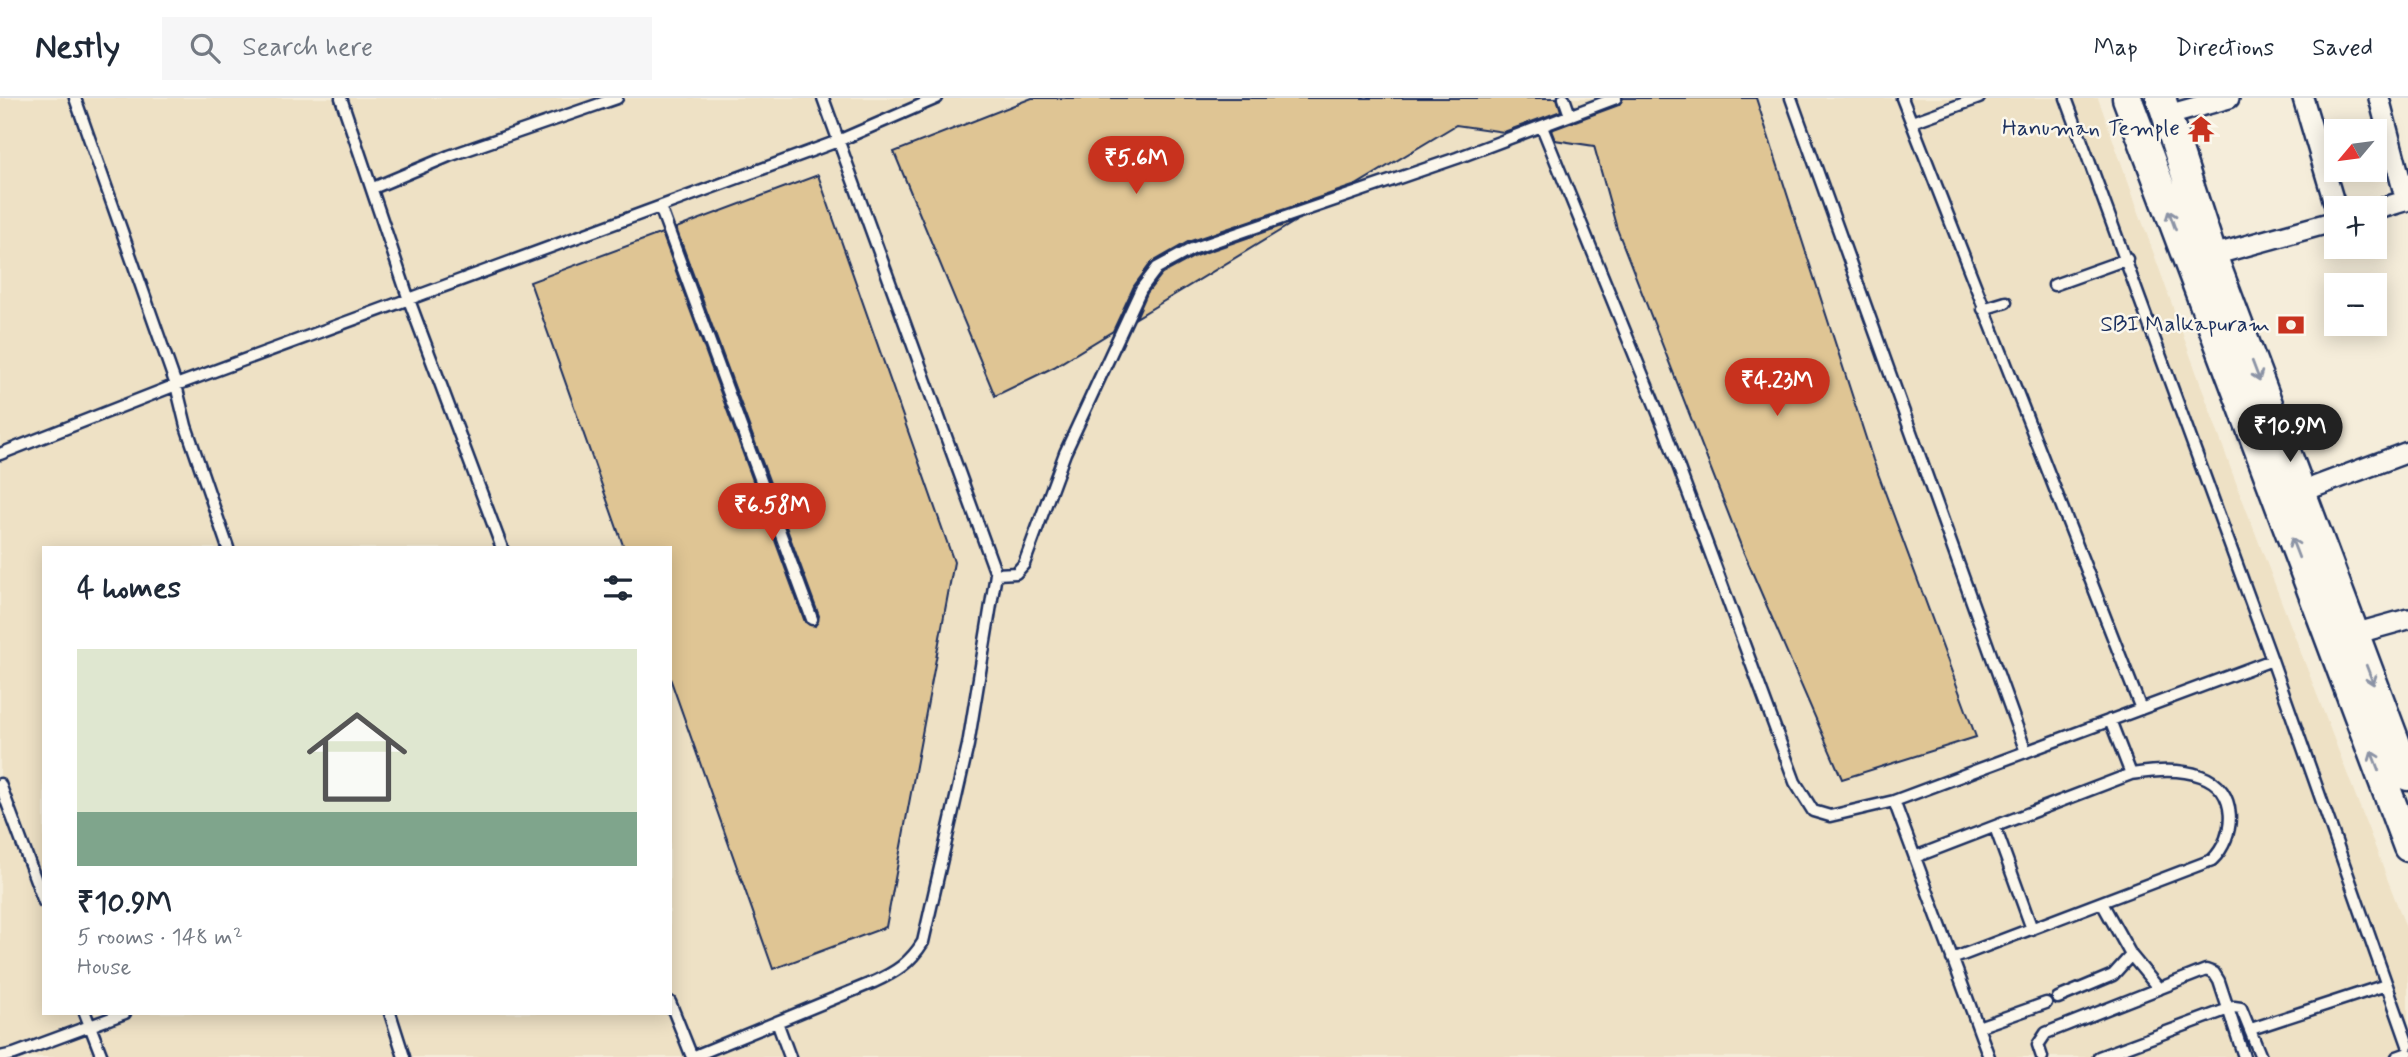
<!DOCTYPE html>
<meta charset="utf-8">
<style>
:root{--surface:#fff;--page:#f6f6f7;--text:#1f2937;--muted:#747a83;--line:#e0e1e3;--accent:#c8321e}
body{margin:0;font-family:Mynerve,sans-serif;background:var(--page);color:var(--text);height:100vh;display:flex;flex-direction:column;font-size:26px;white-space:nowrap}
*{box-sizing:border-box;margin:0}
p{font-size:23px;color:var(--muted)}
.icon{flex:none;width:38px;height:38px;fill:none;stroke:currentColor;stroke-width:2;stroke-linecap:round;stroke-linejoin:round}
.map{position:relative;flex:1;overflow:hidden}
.drawer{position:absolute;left:42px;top:448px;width:630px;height:469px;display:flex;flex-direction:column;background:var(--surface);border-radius:0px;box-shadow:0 4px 18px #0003}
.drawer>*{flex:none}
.needle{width:46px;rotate:241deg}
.buttons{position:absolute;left:2324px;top:21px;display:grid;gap:14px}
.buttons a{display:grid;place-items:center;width:63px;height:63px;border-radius:0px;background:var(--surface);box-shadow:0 4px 18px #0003;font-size:35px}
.price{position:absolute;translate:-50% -60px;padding:0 16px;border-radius:24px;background:var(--accent);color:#fff;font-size:23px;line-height:46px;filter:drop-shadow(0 2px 4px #0008)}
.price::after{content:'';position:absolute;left:50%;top:42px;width:21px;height:16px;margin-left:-10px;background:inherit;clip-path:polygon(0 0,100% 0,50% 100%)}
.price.current{background:#222;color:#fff}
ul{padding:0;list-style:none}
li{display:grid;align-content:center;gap:14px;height:371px;padding:0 35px}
li span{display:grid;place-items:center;height:217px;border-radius:0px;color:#555}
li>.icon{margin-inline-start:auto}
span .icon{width:126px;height:126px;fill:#fffc;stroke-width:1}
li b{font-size:30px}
h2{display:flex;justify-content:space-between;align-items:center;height:84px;padding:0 35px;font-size:30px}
header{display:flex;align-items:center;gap:42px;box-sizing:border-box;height:98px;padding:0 35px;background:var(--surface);border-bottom:2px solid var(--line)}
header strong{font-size:33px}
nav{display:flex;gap:38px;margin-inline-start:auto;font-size:24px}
.search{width:490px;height:63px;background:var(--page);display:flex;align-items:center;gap:18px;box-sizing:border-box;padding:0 24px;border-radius:0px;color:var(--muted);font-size:26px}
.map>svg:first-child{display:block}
</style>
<header>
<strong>Nestly</strong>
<div class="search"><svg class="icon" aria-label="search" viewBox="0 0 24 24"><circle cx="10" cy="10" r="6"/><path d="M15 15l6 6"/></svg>Search here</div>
<nav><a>Map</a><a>Directions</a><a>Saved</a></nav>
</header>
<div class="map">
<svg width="2408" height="959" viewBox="0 0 2408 959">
<rect width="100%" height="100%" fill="#f5edda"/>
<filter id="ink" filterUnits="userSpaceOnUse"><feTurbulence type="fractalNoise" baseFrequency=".0143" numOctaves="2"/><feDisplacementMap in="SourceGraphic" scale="14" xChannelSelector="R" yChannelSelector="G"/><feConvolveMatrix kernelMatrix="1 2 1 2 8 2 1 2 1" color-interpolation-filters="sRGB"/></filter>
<g filter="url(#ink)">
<!-- built -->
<path fill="#eee1c5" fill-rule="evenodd" d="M0 0H2098L2232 374 2408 835V959H0ZM44 450H670V915H44Z"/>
<!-- building -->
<path fill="#dfc594" stroke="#1b2f5e" stroke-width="2" d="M1032 0H1557L1561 13 1504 34 1456 27 1356 87 1188 144 1151 165 1134 188 1113 233 1054 269 995 298 894 54Z
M1623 0H1756L1873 362 1976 639 1842 681 1743 453 1617 131 1594 48 1555 42 1551 32 1619 7Z
M818 77 954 464 886 829 773 871 670 580V450H624L530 184 662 135 805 524 815 528 819 518 676 130Z
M1296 123 1136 220 1147 195 1162 176 1195 158Z"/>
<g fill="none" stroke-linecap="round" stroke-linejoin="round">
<defs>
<path id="service" d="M75 0 176 287 186 328 228 450
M341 0 409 202 502 450
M1564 0 1570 17
M1791 0 2026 654
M1902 0 2141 611
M2066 0 2272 562 2408 947
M1912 24 1979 0
M1542 29 1663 327 1795 684 1813 713 1830 718 1894 703 2272 562
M373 90 449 58 617 0
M660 109 812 521
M2054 187 2127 161
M1983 211 2006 204
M0 356 176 287 838 43 937 0
M996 476 1016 475 1024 466 1065 355 1141 191 1157 170 1192 151 1457 60 1616 0
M2110 622 2131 676
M0 686 44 804
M1894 703 1989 959
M1995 729 2032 831
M1915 759 2131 676C2155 673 2178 670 2201 678 2239 691 2236 739 2212 762L1952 861
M2102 805 2131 857 2159 891
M2058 900 2113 877 2131 857
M670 904 692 959
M85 915 102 959
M390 915 404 959
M777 924 790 959
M1978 929 2046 905
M2251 931 2386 887
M0 959 14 956 125 915
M692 959 874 884C896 874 910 865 923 844L968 647 996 476 823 0
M2042 959 2038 947 2046 935 2206 872 2214 875 2219 883 2244 959
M2099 959 2234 909 2241 910 2261 959
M2397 959 2408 955"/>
<path id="minor" d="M2303 0 2336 111
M2379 0 2406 103
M2168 17 2229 0
M2375 112 2408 102
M2202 160 2336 123
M2301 394 2408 354
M2354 536 2408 521"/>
<path id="secondary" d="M2127 0 2408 749
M2161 0 2212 157 2408 678"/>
</defs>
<!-- service casing -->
<use href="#service" stroke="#1b2f5e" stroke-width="15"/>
<!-- minor casing -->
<use href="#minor" stroke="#1b2f5e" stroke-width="24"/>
<!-- secondary casing -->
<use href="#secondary" stroke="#1b2f5e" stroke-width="33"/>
<!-- service -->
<use href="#service" stroke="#fbf7ec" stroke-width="10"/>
<!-- minor -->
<use href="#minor" stroke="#fbf7ec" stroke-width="19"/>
<!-- secondary -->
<use href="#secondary" stroke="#fbf7ec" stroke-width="28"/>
</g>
<!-- one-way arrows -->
<defs><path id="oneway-shaft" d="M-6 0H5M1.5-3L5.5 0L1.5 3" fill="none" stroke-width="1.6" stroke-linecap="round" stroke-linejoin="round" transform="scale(1.75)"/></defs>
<g stroke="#8b93a5">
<use href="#oneway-shaft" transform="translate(2172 122) rotate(-110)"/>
<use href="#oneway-shaft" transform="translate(2256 273) rotate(69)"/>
<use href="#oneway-shaft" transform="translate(2295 450) rotate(-111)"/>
<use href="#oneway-shaft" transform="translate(2370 577) rotate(69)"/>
<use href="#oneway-shaft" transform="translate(2375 663) rotate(-111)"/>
</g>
</g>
<!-- icons -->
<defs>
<symbol id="temple-bare" viewBox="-9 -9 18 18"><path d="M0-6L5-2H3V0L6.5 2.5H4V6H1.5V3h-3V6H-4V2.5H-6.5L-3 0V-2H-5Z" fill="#c8321e" stroke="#fbf7ec" stroke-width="2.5" paint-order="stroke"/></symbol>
<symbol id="bank-bare" viewBox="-9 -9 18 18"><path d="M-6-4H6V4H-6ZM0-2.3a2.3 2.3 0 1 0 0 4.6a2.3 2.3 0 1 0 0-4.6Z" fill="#c8321e" stroke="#fbf7ec" stroke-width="2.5" paint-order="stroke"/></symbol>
</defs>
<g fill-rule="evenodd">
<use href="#temple-bare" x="2182" y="12" width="38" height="38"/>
<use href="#bank-bare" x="2272" y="208" width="38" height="38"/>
</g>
<g text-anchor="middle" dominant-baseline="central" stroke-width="5" stroke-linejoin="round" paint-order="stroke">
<!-- poi labels -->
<g font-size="23" fill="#1b2f5e" stroke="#fbf7ec" text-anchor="end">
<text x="2180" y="31">Hanuman Temple</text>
<text x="2270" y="227">SBI Malkapuram</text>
</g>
</g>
</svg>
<div class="buttons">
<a><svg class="needle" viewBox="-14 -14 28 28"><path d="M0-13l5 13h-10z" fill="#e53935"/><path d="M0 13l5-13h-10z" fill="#747a83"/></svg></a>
<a>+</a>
<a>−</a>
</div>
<b class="price" style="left:1136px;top:98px">₹5.6M</b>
<b class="price" style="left:1777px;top:320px">₹4.23M</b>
<b class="price current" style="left:2290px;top:366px">₹10.9M</b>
<b class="price" style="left:772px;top:445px">₹6.58M</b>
<section class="drawer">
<h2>4 homes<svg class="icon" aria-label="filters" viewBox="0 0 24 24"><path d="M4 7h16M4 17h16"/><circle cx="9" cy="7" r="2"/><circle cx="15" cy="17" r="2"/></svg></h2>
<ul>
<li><span style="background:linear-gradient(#dfe7d0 75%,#7fa58c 0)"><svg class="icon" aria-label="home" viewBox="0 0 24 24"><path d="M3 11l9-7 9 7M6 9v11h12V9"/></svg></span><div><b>₹10.9M</b><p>5 rooms · 148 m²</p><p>House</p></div></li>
</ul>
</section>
</div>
